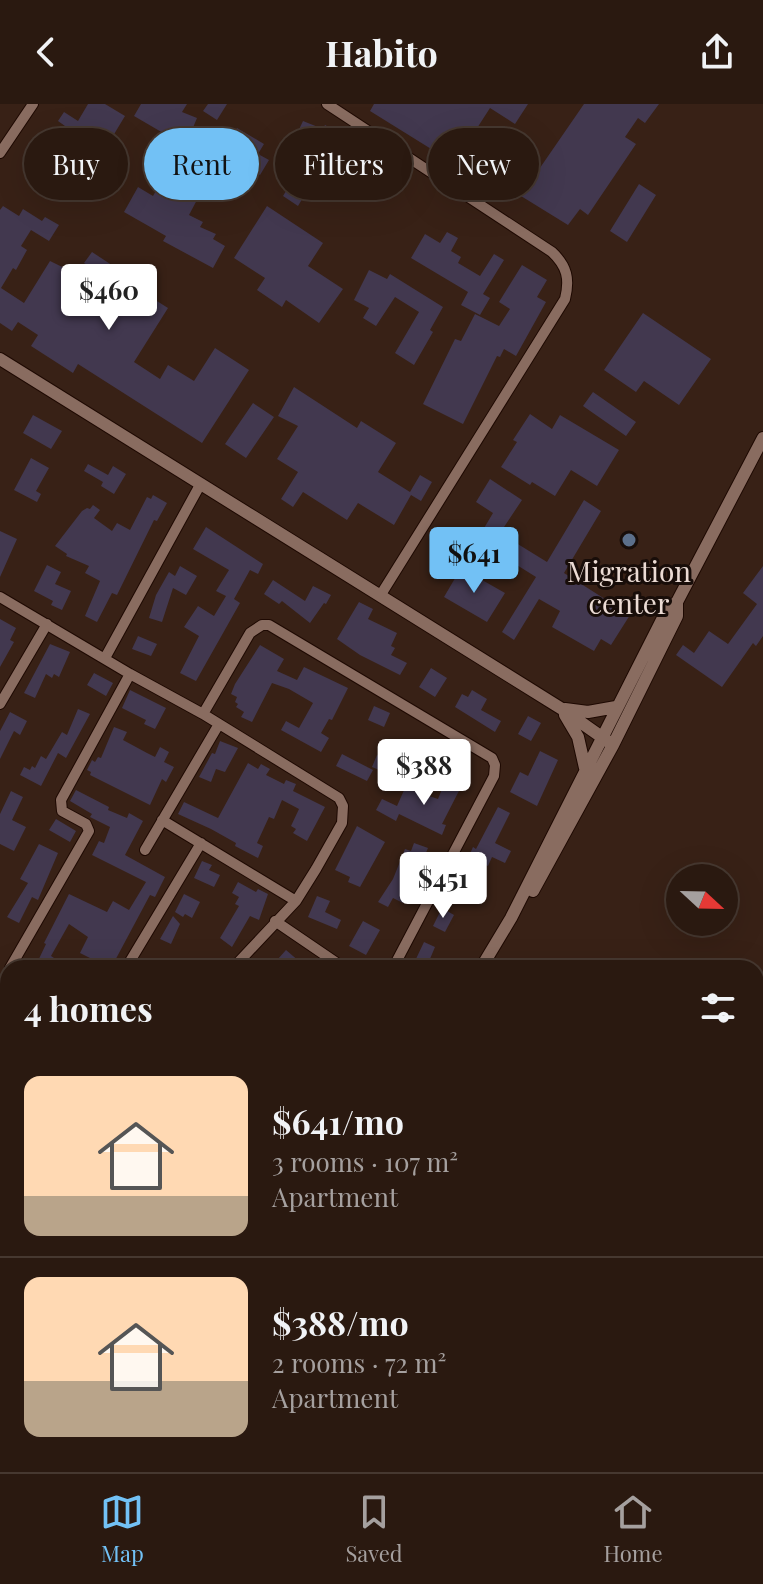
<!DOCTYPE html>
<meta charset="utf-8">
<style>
:root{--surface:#2a1910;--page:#322219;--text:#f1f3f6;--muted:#a5a09f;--line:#463830;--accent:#72c1f5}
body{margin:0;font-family:"Playfair Display",serif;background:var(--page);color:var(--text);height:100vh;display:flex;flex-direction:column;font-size:30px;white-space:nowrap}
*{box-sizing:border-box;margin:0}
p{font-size:26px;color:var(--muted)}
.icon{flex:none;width:44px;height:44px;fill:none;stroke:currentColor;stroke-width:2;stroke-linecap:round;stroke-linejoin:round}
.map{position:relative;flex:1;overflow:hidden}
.panel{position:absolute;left:0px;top:856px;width:764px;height:512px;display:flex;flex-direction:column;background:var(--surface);border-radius:24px 24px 0 0;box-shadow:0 8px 32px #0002,0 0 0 2px var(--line)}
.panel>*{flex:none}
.banner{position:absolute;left:24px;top:24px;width:716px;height:72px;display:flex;gap:16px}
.needle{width:52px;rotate:112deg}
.fabs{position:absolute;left:666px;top:760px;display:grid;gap:16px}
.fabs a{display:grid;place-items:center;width:72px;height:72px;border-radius:50%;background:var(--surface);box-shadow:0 8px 32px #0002,0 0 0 2px var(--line);font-size:40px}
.price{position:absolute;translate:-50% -68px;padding:0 18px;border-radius:8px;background:#fff;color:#222;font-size:26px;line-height:52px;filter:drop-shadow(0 2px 4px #0008)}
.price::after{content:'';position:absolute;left:50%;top:48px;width:24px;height:18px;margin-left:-12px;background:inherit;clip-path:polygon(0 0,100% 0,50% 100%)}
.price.active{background:var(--accent);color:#111}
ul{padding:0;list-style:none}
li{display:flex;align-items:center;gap:24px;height:200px;padding:0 24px}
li+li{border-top:2px solid var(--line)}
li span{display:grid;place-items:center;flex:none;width:224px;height:160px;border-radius:16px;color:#555}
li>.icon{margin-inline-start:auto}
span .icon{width:96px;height:96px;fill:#fffc;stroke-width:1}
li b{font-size:34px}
h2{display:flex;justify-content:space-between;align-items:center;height:96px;padding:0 24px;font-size:34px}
.pill{padding:0 28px;border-radius:36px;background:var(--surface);box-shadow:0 8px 32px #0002,0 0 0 2px var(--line);font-size:28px;line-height:72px}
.pill.active{background:var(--accent);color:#111}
header{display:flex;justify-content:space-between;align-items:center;height:104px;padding:0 24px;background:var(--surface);font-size:36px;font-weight:700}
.tabs{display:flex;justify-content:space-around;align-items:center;height:112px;border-top:2px solid var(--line);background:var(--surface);font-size:22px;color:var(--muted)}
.tabs a{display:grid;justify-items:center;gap:4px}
.tabs .active{color:var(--accent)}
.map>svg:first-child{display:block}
</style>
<header><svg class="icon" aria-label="back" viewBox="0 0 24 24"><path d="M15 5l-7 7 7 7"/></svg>Habito<svg class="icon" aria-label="share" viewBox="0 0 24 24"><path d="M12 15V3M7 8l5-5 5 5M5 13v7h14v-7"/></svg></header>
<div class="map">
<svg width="763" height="1368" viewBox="0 0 763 1368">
<rect width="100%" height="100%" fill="#382116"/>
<!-- building -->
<path fill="#42384f" d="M88 0H105L125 12 81 85 48 65 72 27 58 17 64 8 78 17Z
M141 0H187L182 8 197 14 192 26 203 33 186 60 191 63 188 67 204 77 222 49 211 43 220 27 232 32 237 24 264 40 258 50 269 56 260 71 252 66 233 95 211 82 203 97 198 94 189 111 203 118 200 123 216 130 213 135 225 142 213 164 163 137 166 132 124 108 138 83 153 92 182 40 134 12Z
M208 0H227L217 16 203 7Z
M374 0H528L515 20 490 4 461 49 470 54 461 69 434 52 436 48 370 7Z
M584 0H659L645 19 638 14 625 33 636 40 588 111 580 105 568 121 495 76 497 72 479 59 504 22 518 32 503 55 533 74Z
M303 17 323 25 325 21 341 30 298 102 283 92 304 58 294 52 297 46 287 41 290 32 295 34Z
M639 80 656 91 627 138 610 127Z
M3 102 19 112 23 105 42 117 45 113 59 121 49 137 31 126 21 142 27 146 16 166 13 164 1 184 24 199 50 157 91 177 96 167 84 159 92 148 133 175 130 180 168 204 134 258 160 275 168 261 194 277 215 244 249 266 202 339 78 260 73 269 31 242 38 231 18 218 12 227 0 219V106Z
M267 102 323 139 308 162 343 185 319 219 286 196 282 203 257 186 265 174 234 154Z
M447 128 458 134 451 147 461 153 458 159 480 172 494 150 504 156 483 190 490 194 480 211 461 201 468 188 411 154 425 130 440 139Z
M522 161 547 176 537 193 546 198 516 252 504 245 500 253 497 252 463 320 423 300 455 235 461 237 475 210 499 222 510 205 499 198Z
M369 166 387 175 390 170 443 203 430 226 433 228 414 261 395 249 419 208 395 193 376 222 363 214 369 204 354 196Z
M643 209 711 255 679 301 644 277 636 288 604 266Z
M294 283 357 324 361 317 396 339 378 368 410 388 420 371 432 378 421 397 411 391 394 421 358 399 347 416 303 388 293 403 281 395 298 368 277 355 298 322 278 312Z
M593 288 636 318 626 332 583 302Z
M253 299 274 313 246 354 225 340Z
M530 310 552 325 560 311 619 346 597 382 571 366 555 392 532 378 530 381 501 363 517 338 513 336Z
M33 311 62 327 51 345 23 329Z
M31 354 49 364 36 387 41 390 37 398 14 386Z
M88 360 108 371 113 362 126 370 114 390 101 382 103 378 84 367Z
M490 375 522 396 500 429 547 458 584 396 601 407 564 469 630 511 611 541 601 535 594 547 552 523 560 507 539 495 514 536 502 528 536 473 477 436 493 409 476 398Z
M153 391 167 399 157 417 154 416 117 491 112 489 97 518 85 512 100 477 85 469 89 462 66 452 67 450 55 442 82 407 87 404 90 405 93 401 100 406 94 414 112 427 117 419 130 426 147 393 151 395Z
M206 423 263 460 258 470 250 466 234 495 240 499 196 577 180 569 199 532 184 523 198 502 214 512 226 492 216 487 229 466 193 445Z
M0 427 17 435 0 473Z
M47 461 61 468 55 480 71 487 62 506 51 501 53 497 34 487Z
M180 462 197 472 186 491 173 484 162 518 149 514 156 491 169 468 175 472Z
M763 462V532L756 542 753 539 722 583 676 551 683 541 694 549 709 527 728 540 757 500 743 489Z
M461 464 505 489 487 518 444 493Z
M273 476 305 497 313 482 331 491 326 500 324 499 310 519 282 497 279 500 264 490Z
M359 498 373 505 368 515 397 529 391 542 395 544 391 551 407 559 400 571 360 551 337 535Z
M0 515 16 524 10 536 14 538 0 563Z
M138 532 157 540 151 552 132 545Z
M50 540 70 548 59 573 54 570 52 574 46 570 35 594 24 589Z
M260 541 284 555 277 567 297 576 304 563 348 584 332 616 329 615 321 629 329 634 321 648 281 626 286 617 299 624 313 599 289 585 272 579 252 618 241 613 244 608 236 603 238 600 235 598 237 593 231 590 235 580Z
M431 564 447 574 435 593 419 583Z
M94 569 113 579 106 592 87 581Z
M130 586 166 604 155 625 144 620 146 616 122 604Z
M472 586 487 595 481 606 501 617 495 628 455 603 462 590 468 593Z
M374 602 390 609 384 623 368 616Z
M78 605 90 610 66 654 58 649 41 682 20 671 24 663 30 666 32 662 35 664 41 652 46 655 62 628 67 631Z
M10 608 27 617 20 631 14 627 0 655V627Z
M528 612 541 619 531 637 518 630Z
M114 623 127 628 123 636 147 649 155 653 160 643 169 648 164 658 174 663 166 678 162 675 150 701 90 671 91 668 87 666 92 656 95 658 98 653 101 654Z
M220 637 238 644 225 668 216 665 211 678 199 673 212 649 215 650Z
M444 646 463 652 458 664 440 657Z
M540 647 558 656 537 702 510 688 520 668 528 672Z
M342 650 373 666 367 677 336 662Z
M377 651 396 659 391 671 372 663Z
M248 659 258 665 261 660 270 665 266 671 284 680 286 676 296 680 293 687 325 703 307 737 293 729 296 725 291 722 299 705 282 696 274 715 269 713 257 739 263 742 258 754 235 742 236 739 211 725 178 710 184 698 218 714Z
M446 675 462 681 442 720 446 721 442 731 399 710 396 717 376 706 382 695 397 702 405 684 438 695Z
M76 686 109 703 108 706 127 714 129 709 143 717 125 751 165 773 155 793 150 791 111 864H96L98 858 80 849 88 833 69 820 51 852 54 854 49 864 37 859 46 840 44 839 69 790 107 808 113 797 129 806 146 778 92 751 99 737 104 739 110 723 90 713 92 710 70 697Z
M11 687 23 693 12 716 26 723 14 747 0 740V710Z
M498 703 510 709 495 739 511 747 505 759 492 753 488 762 468 754 473 743 476 745Z
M56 715 76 727 70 738 49 726Z
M357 722 385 738 360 783 348 778 350 773 335 766Z
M414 739 428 744 415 774 411 773 406 784 410 787 403 799 393 794 388 803 378 798 393 775 405 745 411 747Z
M39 740 58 749 38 796 32 793 19 819 7 813 28 779 20 775Z
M202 757 212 761 209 766 220 771 214 783 194 774Z
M460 772 472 778 463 796 451 791Z
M238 778 256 788 258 785 268 790 259 816 250 812 232 843 220 834 239 802 235 800 239 793 232 789Z
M184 790 200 798 192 814 185 810 183 813 175 808Z
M317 792 330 797 325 808 341 816 337 825 308 813Z
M442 804 454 811 445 828 433 822Z
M173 812 180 820 171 840 160 835Z
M363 817 380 826 366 851 349 842Z
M424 838 435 843 427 862 415 857Z
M286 846 300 858 294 864H270Z"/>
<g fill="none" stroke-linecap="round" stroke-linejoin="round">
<defs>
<path id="minor" d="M327 0 552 148C567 162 570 175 565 195L380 492
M0 49 33 0
M0 493 130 570 203 610 339 694 343 702 342 719 316 765 296 797 233 864
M105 554 200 381
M0 600 47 520
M203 610 250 529 262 521H269L492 654 495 661 494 672 393 864
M162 716 296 797
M145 746 219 620
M275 817 344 864
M10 864 89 727 86 720 62 707 61 696 130 570
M126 864 201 739
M0 1025 8 1035
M0 1160 8 1172
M0 1236 8 1229
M0 1281 8 1290
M42 1360 48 1368
M473 1360 479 1368
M128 1368 129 1360
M319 1368 331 1360"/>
<path id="tertiary" d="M0 255 562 605 613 641
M565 605 588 608 616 603
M565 611 578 633 585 664
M533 787 613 641 677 512V498
M481 864 511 814 667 506 677 498 763 334
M0 1311 8 1305"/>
</defs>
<!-- minor casing -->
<use href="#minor" stroke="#1e0902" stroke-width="12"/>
<!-- tertiary casing -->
<use href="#tertiary" stroke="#1e0902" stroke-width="14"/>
<!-- minor -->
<use href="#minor" stroke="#896c60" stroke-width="10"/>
<!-- tertiary -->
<use href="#tertiary" stroke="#896c60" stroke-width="12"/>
</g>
<!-- markers -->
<circle fill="#5c6f8a" stroke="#180d09" stroke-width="3" cx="629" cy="436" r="8"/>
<g text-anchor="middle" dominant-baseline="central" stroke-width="6" stroke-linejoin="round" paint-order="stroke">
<!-- poi labels -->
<g font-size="28" fill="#ebdbd4" stroke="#180d09">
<text x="629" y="466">Migration<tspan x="629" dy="32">center</tspan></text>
</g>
</g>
</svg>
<div class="fabs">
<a><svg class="needle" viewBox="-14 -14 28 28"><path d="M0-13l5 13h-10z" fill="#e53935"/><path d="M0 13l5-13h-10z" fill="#a5a09f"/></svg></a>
</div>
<b class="price" style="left:109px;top:228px">$460</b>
<b class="price active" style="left:474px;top:491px">$641</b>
<b class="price" style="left:424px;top:703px">$388</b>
<b class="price" style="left:443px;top:816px">$451</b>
<div class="banner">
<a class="pill">Buy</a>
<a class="pill active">Rent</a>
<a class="pill">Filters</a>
<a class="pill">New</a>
</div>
<section class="panel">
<h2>4 homes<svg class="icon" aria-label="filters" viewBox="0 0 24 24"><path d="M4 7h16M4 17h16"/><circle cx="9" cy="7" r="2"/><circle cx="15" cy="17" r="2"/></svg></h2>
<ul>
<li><span style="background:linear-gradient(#ffd9b3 75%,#b9a48a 0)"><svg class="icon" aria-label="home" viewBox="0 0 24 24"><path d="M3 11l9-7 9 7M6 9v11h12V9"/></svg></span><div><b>$641/mo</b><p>3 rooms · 107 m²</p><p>Apartment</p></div></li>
<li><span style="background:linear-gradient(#ffd9b3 65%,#b9a48a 0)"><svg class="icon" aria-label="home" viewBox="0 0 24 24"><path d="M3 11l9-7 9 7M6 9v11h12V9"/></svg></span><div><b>$388/mo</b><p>2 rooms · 72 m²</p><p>Apartment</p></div></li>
</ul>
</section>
</div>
<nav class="tabs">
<a class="active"><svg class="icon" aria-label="map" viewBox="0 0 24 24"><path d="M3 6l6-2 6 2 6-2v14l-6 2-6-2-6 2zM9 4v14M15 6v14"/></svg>Map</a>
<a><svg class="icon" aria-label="saved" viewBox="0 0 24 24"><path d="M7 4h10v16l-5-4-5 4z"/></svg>Saved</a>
<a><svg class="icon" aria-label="home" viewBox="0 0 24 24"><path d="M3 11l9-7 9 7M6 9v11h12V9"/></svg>Home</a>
</nav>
